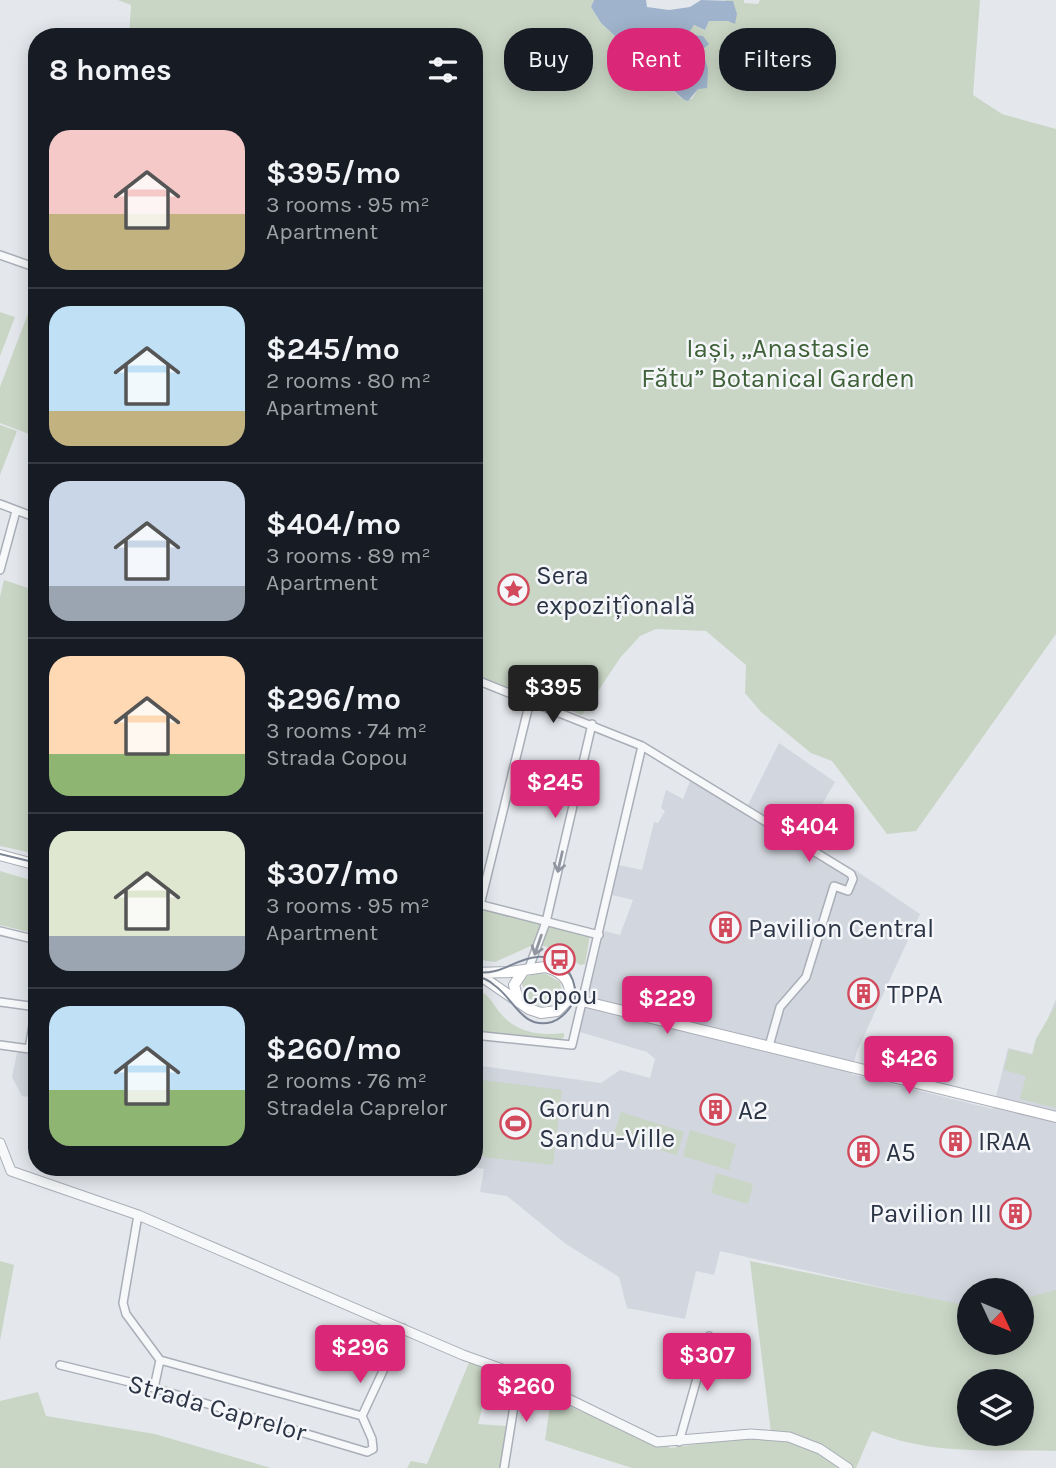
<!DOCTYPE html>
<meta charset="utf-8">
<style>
:root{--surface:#171b24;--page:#242831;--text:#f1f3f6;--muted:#9ea1a6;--line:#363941;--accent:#db2777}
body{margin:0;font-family:Karla,sans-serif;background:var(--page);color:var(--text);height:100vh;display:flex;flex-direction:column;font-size:26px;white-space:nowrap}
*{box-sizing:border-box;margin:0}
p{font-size:23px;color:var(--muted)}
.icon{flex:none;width:38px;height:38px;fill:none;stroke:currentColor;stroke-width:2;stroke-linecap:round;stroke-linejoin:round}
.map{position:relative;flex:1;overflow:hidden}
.details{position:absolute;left:28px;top:28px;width:455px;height:1148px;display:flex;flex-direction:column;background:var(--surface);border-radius:28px;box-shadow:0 4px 18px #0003}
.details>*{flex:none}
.hud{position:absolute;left:504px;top:28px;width:446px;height:63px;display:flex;gap:14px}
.needle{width:46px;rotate:134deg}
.buttons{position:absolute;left:957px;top:1278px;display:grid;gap:14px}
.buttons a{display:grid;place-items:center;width:77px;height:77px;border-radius:50%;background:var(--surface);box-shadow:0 4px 18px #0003;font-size:35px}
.price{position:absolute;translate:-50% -60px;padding:0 16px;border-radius:7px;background:var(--accent);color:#fff;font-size:23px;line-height:46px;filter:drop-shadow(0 2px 4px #0008)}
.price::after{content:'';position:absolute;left:50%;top:42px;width:21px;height:16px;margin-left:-10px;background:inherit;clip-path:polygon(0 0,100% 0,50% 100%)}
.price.active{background:#222;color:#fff}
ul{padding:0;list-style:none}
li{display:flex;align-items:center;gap:21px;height:175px;padding:0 21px}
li+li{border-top:2px solid var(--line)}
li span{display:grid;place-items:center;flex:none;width:196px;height:140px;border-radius:21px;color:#555}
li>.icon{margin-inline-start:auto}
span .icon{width:84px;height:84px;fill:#fffc;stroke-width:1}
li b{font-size:30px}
h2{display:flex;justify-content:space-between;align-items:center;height:84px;padding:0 21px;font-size:30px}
.tag{padding:0 24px;border-radius:28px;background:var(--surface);box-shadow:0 4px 18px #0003;font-size:24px;line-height:63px}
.tag.active{background:var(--accent);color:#fff}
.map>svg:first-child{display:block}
</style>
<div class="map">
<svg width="1056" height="1468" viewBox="0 0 1056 1468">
<rect width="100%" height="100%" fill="#e4e7ec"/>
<!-- built -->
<path fill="#d2d6de" d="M779 743 835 782 798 846 848 877 855 870 920 914 857 1051 851 1074 993 1109 1008 1048 1033 1054 1056 999V1294L1022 1301V1290H970L969 1307 720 1251 714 1275 696 1271 685 1319 627 1308 619 1277 566 1244 507 1196 480 1192 484 1169 474 1167V1065L601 1083 620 1070 650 1078 655 1059 647 1052 580 1032 604 931 620 935 633 900 612 895 619 865 642 870 654 822 658 823 665 811 661 808 666 790 683 799 690 781 744 813Z
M33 1045 37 1046V1098L22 1096 12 1077 17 1053Z"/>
<!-- green -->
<path fill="#c9d6c5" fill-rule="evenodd" d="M118 0H594L591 7 601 23 682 99H692L698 89 703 36 687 34 694 25 705 30 709 21H728L730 2 724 0H744V3L758 4 760 0H980L973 95 1002 114 1056 129V634L916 831 887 834 832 761 811 753 761 712 745 693 746 665 706 631 656 629 640 636 620 658 582 715 474 674V37H129L131 5Z
M29 311 37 314V437L0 423V387Z
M0 312 15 317 0 356Z
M0 425 17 431 0 475Z
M4 580 37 591V854L0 846V597Z
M0 871 37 882V934L0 925Z
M474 908 590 935 585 964 580 965 560 950 535 944 495 962 474 959Z
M537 973 546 974 560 982 563 996 559 1002 541 1006 525 997 522 982 525 977Z
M474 989C491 994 491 1003 502 1015 517 1033 542 1036 564 1033V1037L559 1042 474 1033Z
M1056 1005V1108L1020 1099 1026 1076 1004 1070 1009 1049 1032 1055 1036 1039Z
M474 1079 562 1090 553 1165 474 1156Z
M621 1112 684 1132 677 1155 613 1136Z
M690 1130 736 1144 729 1170 683 1156Z
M716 1173 753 1184 748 1204 711 1193Z
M0 1261 14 1265 0 1341Z
M750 1261 969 1306 970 1342H1022V1299L1056 1290V1451C993 1449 932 1456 872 1431L856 1468H850L820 1447 771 1433ZM970 1381H1022V1433H970Z
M470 1360 492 1370 478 1424 506 1426 501 1468H407L411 1461 427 1464Z
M38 1392 46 1416 155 1434 271 1468H0V1401Z
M551 1399 671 1448 751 1436 788 1438 819 1450 839 1463 837 1468H632L545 1440Z"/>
<!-- water -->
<path fill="#9fb4cc" d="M594 0H646L647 7 669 10 690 7 701 0 733 1 737 14 735 24 728 21H709L705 30 694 25 688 34 703 36 709 44 702 50 708 69 707 88 698 89 688 101 683 99 601 23 591 7Z"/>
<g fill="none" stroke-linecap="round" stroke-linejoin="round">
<defs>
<path id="minor" d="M0 255 37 268
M0 504 37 518
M0 570 16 511
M474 679 642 746 851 874 853 879 848 891 834 886 806 977 780 1007 769 1046
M474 699 478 681
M474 903 599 935
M480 905 530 701
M0 931 37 940
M529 968 546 922 592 724
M0 1002 37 1007
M474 1035 572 1045 642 746
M0 1045 37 1050
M29 1049 36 1007
M138 1215 123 1303 126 1314 160 1360
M160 1360 362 1416
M60 1365 154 1388 367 1452 373 1449 372 1439 362 1416 403 1328
M154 1388 160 1360
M679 1442 709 1336
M504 1468 519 1375"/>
<path id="tertiary" d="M0 1143 11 1171 138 1215 463 1355 519 1375 657 1442 751 1434 789 1437 820 1449 848 1468"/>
<path id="secondary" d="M0 855 37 865
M474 973 510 972 545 967C561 971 572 981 570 998L557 1011 541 1013 529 1009 478 974
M570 998 1056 1117
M518 1000 514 985 524 970"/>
</defs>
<!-- minor casing -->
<use href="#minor" stroke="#a9aeb7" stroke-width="10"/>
<!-- tertiary casing -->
<use href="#tertiary" stroke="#a9aeb7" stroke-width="11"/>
<!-- secondary casing -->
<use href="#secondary" stroke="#a9aeb7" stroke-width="12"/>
<!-- minor -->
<use href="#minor" stroke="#f7f8fa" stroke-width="7"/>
<!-- tertiary -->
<use href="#tertiary" stroke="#f7f8fa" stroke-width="9"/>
<!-- secondary -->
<use href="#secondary" stroke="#fff" stroke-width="10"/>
<!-- tram -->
<path stroke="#7d8696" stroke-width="2" d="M0 854 37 863
M474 972C502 976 514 959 537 957 562 955 577 976 575 999 570 1009 563 1018 552 1022 521 1030 514 998 494 985 489 980 481 977 474 975"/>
</g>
<!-- one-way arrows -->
<defs><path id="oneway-shaft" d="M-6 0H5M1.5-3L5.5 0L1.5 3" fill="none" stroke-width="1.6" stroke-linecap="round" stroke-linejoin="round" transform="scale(1.75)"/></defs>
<g stroke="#9196a0">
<use href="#oneway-shaft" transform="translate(560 862) rotate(103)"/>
<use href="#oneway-shaft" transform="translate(538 945) rotate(109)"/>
</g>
<!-- icons -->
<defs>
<symbol id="sight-ring" viewBox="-11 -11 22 22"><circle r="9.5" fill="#f4f6f9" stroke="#d1495b" stroke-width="1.5"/><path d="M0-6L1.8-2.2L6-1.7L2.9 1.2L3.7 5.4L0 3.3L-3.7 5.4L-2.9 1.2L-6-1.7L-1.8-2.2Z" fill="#d1495b"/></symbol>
<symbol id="building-ring" viewBox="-11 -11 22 22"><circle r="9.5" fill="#f4f6f9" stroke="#d1495b" stroke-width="1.5"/><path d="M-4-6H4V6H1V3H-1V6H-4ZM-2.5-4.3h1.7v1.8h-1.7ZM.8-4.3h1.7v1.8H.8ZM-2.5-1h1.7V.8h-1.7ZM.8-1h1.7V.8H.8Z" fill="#d1495b"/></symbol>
<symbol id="bus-ring" viewBox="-11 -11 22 22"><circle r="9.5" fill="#f4f6f9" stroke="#d1495b" stroke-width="1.5"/><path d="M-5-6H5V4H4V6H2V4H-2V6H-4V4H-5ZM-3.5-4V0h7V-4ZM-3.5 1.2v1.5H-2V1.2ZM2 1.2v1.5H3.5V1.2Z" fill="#d1495b"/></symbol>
<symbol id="stadium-ring" viewBox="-11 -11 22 22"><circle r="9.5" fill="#f4f6f9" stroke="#d1495b" stroke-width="1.5"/><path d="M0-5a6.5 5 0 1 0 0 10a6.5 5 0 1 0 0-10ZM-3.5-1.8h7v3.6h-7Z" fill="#d1495b"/></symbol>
</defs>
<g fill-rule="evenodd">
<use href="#sight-ring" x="496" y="572" width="35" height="35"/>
<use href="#building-ring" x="708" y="910" width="35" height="35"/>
<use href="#bus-ring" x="542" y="942" width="35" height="35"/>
<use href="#building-ring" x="846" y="976" width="35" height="35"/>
<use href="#building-ring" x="698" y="1092" width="35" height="35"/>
<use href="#stadium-ring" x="498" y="1106" width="35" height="35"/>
<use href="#building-ring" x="938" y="1124" width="35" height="35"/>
<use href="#building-ring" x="846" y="1134" width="35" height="35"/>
<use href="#building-ring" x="998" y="1196" width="35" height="35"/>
</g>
<g text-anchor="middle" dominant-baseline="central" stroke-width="5" stroke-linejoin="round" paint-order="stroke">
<!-- park labels -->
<g font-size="26" fill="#3f6138" stroke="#f4f6f9">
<text x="778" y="348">Iași, „Anastasie<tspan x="778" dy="30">Fătu” Botanical Garden</tspan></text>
</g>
<!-- poi labels -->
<g font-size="26" fill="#2b3445" stroke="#f4f6f9" text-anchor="start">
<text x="536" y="575">Sera<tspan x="536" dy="30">expozițîonală</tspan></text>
<text x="748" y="928">Pavilion Central</text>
<text x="887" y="994">TPPA</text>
<text x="560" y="995" text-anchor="middle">Copou</text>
<text x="539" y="1108">Gorun<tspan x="539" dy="30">Sandu-Ville</tspan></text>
<text x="738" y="1110">A2</text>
<text x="978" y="1141">IRAA</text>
<text x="886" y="1152">A5</text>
<text x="992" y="1213" text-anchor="end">Pavilion III</text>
</g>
<!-- street labels -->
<g font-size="26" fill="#2b3445" stroke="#f4f6f9">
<text transform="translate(217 1408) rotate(16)">Strada Caprelor</text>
</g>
</g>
</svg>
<div class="buttons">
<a><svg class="needle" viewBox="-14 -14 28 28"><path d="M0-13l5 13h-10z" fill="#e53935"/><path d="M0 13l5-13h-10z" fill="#9ea1a6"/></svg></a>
<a><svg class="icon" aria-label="layers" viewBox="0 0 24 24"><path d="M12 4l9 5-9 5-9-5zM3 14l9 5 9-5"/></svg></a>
</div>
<b class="price active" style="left:553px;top:725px">$395</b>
<b class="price" style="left:555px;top:820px">$245</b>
<b class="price" style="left:809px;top:864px">$404</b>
<b class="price" style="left:667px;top:1036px">$229</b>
<b class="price" style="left:909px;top:1096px">$426</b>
<b class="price" style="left:360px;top:1385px">$296</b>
<b class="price" style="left:707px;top:1393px">$307</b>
<b class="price" style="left:526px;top:1424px">$260</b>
<div class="hud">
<a class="tag">Buy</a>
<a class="tag active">Rent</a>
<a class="tag">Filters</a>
</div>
<section class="details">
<h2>8 homes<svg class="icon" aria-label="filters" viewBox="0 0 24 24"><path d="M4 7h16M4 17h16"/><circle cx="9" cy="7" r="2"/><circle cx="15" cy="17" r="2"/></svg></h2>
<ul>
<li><span style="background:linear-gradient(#f6c9c9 60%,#c2b280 0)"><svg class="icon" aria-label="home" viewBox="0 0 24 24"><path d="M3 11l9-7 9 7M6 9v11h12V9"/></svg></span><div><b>$395/mo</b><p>3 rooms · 95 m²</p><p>Apartment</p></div></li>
<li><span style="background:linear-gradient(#bfe0f5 75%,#c2b280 0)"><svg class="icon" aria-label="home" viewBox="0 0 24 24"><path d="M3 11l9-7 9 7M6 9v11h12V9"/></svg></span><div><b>$245/mo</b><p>2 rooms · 80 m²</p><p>Apartment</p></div></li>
<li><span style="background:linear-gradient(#c9d6e8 75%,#9aa5b1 0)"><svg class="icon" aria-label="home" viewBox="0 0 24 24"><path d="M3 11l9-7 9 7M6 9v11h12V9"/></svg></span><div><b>$404/mo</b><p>3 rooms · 89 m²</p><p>Apartment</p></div></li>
<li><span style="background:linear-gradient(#ffd9b3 70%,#8fb573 0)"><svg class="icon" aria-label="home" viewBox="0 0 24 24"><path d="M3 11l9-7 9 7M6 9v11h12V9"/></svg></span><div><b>$296/mo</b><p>3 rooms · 74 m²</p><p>Strada Copou</p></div></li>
<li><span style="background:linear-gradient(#dfe7d0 75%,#9aa5b1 0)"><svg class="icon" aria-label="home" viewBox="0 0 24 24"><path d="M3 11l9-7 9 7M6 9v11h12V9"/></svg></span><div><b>$307/mo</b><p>3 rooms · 95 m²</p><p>Apartment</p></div></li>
<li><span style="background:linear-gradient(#bfe0f5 60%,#8fb573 0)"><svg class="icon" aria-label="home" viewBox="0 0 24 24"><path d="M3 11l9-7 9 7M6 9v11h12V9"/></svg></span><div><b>$260/mo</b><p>2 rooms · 76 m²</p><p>Stradela Caprelor</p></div></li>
</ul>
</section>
</div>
